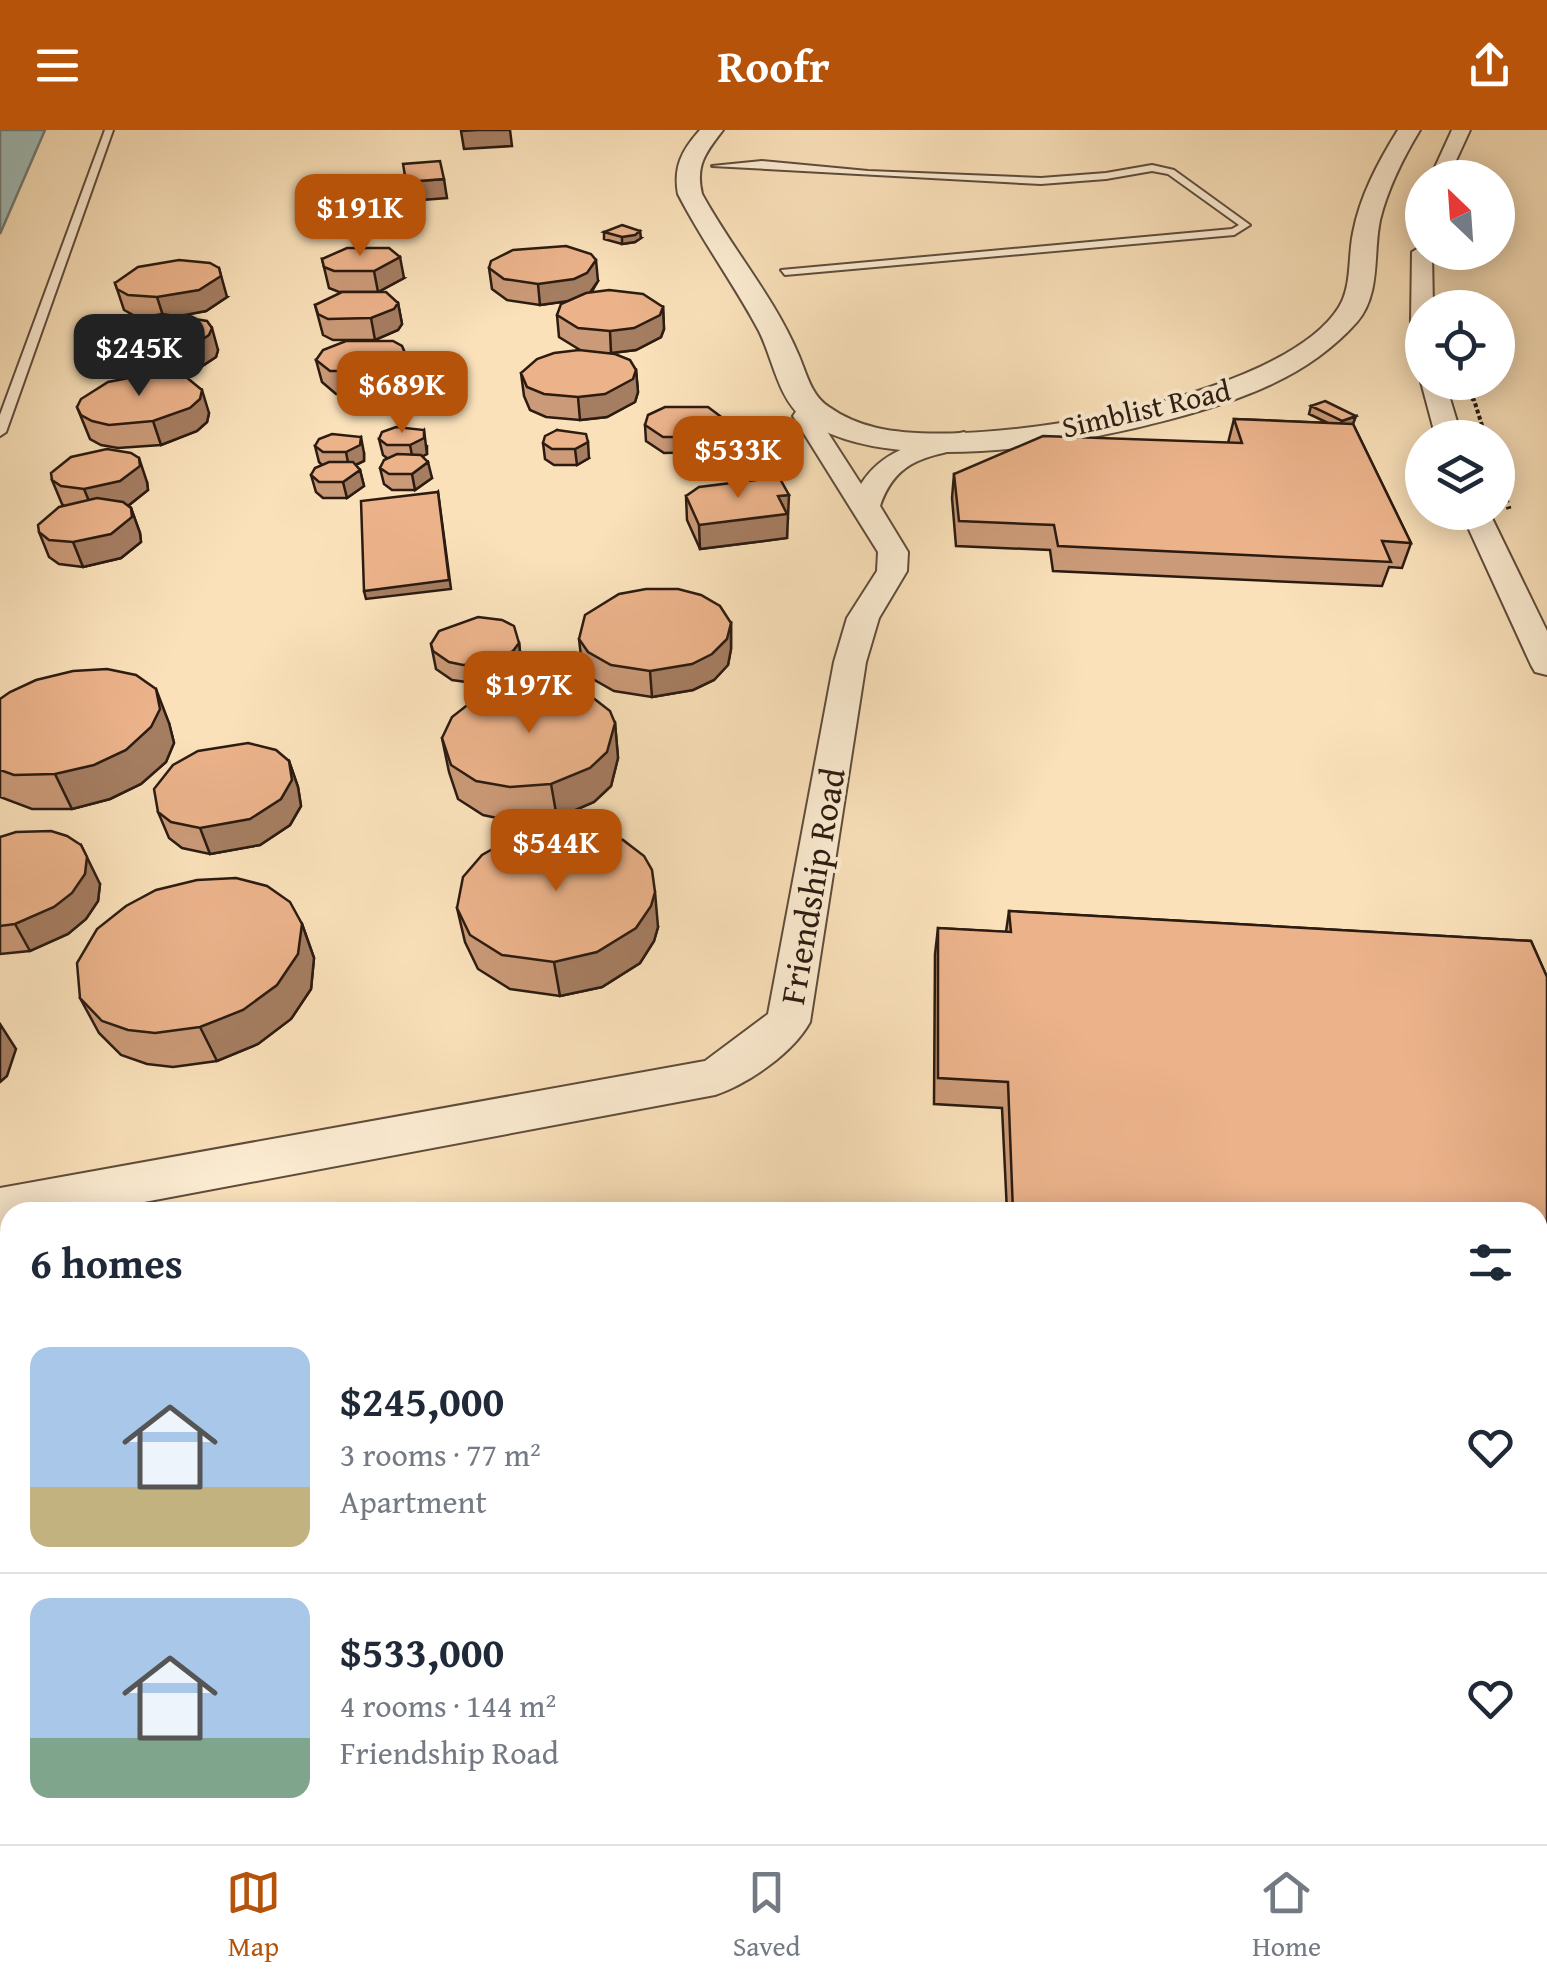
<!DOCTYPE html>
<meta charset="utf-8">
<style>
:root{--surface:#fff;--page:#f2f2f3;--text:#1f2937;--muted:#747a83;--line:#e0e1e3;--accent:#b45309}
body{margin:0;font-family:"Gentium Book Plus",serif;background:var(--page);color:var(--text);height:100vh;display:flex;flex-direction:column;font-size:38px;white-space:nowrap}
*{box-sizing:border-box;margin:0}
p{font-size:32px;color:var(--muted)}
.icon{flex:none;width:55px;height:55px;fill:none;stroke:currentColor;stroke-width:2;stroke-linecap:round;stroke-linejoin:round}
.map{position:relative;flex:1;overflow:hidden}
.side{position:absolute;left:0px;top:1072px;width:1548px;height:642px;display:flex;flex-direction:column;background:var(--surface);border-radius:30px 30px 0 0;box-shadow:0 5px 25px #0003}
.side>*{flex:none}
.needle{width:65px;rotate:335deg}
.fabs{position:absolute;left:1405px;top:30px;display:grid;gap:20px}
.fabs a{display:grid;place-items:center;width:110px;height:110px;border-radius:50%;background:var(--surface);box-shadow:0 5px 25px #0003;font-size:50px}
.price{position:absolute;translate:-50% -85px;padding:0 22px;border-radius:20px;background:var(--accent);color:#fff;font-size:32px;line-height:65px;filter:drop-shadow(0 2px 5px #0008)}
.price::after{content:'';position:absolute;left:50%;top:60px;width:30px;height:22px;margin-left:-15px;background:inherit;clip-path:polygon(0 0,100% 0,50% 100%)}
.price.on{background:#222;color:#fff}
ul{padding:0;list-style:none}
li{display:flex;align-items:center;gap:30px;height:250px;padding:0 30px}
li+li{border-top:2px solid var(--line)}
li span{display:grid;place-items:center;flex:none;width:280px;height:200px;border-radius:20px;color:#555}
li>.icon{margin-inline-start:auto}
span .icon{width:120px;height:120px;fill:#fffc;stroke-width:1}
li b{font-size:42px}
h2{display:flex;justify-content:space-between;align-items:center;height:120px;padding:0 30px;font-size:42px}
header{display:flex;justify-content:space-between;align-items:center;height:130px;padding:0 30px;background:var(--accent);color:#fff;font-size:45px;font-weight:700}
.dock{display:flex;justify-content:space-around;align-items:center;height:140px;border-top:2px solid var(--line);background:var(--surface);font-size:28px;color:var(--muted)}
.dock a{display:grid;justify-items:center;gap:5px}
.dock .on{color:var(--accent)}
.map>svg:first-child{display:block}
</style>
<header><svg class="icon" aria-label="menu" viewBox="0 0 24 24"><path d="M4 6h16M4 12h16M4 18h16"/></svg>Roofr<svg class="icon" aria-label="share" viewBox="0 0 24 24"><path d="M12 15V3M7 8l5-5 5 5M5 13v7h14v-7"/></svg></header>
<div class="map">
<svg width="1547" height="1714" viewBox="0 0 1547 1714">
<rect width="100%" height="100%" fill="#fae1ba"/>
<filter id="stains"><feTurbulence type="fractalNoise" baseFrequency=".002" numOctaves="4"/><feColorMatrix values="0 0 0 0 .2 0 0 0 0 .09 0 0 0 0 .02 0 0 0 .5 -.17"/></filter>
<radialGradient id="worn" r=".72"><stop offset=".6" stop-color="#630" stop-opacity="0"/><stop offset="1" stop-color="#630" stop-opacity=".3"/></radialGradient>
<!-- water -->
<path fill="#a1bcb8" stroke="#727c75" stroke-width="2.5" d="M0 0H45L0 104Z"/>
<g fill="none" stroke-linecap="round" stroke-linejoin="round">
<defs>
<path id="service" d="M105 0H113L6 302 0 306V285Z
M762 31 868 41 1041 48 1106 43 1152 35 1174 40 1250 95 1234 105 785 145 781 140 1232 99 1239 95 1168 44 1152 41 1106 49 1041 54 712 36Z"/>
<path id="minor" d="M1452 0H1470L1448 48H1430Z
M1422 116V122H1432L1433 178H1422V199L1411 192 1412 122Z
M1422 249V252H1445L1462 308H1436L1421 252Z
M810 271 823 279 819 286 823 295 861 354C885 316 924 312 964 302L977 310 973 316C929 327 897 327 880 376L908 422 907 441 879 488 866 532 810 892C793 923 748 954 715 965L91 1082H10V1098L0 1100V1058L705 931 768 884 834 532 847 488 877 441 878 422 793 286 801 274Z
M1461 382H1489L1547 501V545L1535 542 1531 535Z"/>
<path id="tertiary" d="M700 0H723C706 22 695 35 702 64 732 119 775 168 799 226 807 245 811 265 829 277 843 287 860 294 877 298 977 321 1282 270 1339 177 1352 156 1348 127 1353 103 1360 66 1378 32 1398 0H1420C1403 28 1388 58 1380 90 1373 123 1381 164 1357 192 1334 218 1304 239 1272 254 1172 301 897 361 803 288 778 268 773 229 759 201 734 154 702 111 678 64 673 37 682 20 700 0Z"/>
</defs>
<!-- service casing -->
<use href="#service" stroke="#5f4c3b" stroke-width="4"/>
<!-- minor casing -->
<use href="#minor" stroke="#5f4c3b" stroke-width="4"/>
<!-- tertiary casing -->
<use href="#tertiary" stroke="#5f4c3b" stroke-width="4"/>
<!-- path-far1 -->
<path stroke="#2b1b11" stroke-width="4" stroke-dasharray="4 2.5" stroke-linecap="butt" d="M1466 265 1474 270 1486 308"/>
<!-- path -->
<path stroke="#2b1b11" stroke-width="5" stroke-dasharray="5 4" stroke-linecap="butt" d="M1498 342 1509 379"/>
<!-- service -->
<use href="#service" fill="#fcecd2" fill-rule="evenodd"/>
<!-- minor -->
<use href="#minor" fill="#fcecd2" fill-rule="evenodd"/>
<!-- tertiary -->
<use href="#tertiary" fill="#fcecd2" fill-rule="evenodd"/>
</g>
<!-- wall -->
<path fill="#cb9a78" stroke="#2b1b11" stroke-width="2.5" d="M604 102 641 108 635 112 622 114 604 109Z
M322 129 404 148 378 162H339L329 158Z
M489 138 598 151 591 163 663 177 664 199 661 207 636 220 611 223 636 240 638 262 635 272 607 287 580 290 546 287 530 280 524 266 521 243 580 220 559 207 557 185 567 171 540 175 507 170 492 159Z
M115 153 227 167 206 181 176 186 218 220 216 227 193 242 176 246 209 283 207 292 197 301 161 315 118 318 101 315 90 309 77 277 135 247H118L104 235 96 213 147 187 135 186 124 180Z
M398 173 402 194 398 200 375 210H333L323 205 315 175Z
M316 230 410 245 395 259 381 263 336 264 322 252Z
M1311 276 1353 294 1411 413 1402 438 1389 437 1382 456 1053 441 1050 420 956 416 952 368 954 344 1228 313 1234 289 1328 293 1309 284Z
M645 295 724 305 723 311 704 322 664 323 646 311Z
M557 300 589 328 577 335H554L545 329 543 313Z
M379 309 427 316V324L422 326 432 348 415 360H392L384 354 380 338 387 328 383 325Z
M315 316 364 323V331L356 335 360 340 364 356 347 368H323L316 362 311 345 322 335 319 332Z
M52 350 147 352 148 360 128 376 131 378 140 403 141 412 121 428 83 437 59 434 49 427 39 402 64 376 62 374Z
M686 366 789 389H787V408L700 419 687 390Z
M731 493V519L728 535 714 550 693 560 652 567 614 561 591 548 582 535 579 509Z
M519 513 521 530 516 538 492 550 466 552 452 550 436 539 431 514Z
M0 569 169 593 174 613 166 632 141 654 110 669 72 679H32L0 667Z
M615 593 618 628 611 656 594 672 557 688 516 692 483 685 458 669 449 642 442 608Z
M289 631 298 657 301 676 290 695 260 715 210 724 182 718 169 708 158 682Z
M0 707 100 754 98 771 86 789 68 804 30 821 0 824Z
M457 778 658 797 654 811 640 833 602 857 560 866 510 859 478 839 465 812Z
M1009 781 1531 811 1547 847V1714H925V1705H1538V1082H1007L1002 978 934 974 935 824 938 798 1006 802Z
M302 794 314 828 311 859 291 889 258 914 217 931 173 937 147 934 121 925 99 903 80 868Z"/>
<!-- shaded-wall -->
<path fill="#a57d61" stroke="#2b1b11" stroke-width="2.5" d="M478 0H510L512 16 464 19 461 1Z
M444 49 447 68 409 71 406 52Z
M640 101 641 108 635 112 622 114V107Z
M400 127 404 148 378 162 374 141Z
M596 130 598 151 589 164 576 170 540 175 538 154Z
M219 138 227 167 206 181 164 189 157 167Z
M398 173 402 194 398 200 375 210 371 188Z
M663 177 664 199 661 207 636 220 611 223 610 201Z
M212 198 218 220 216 227 193 242 174 247 167 225Z
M405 223 410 245 395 259 381 263 376 241Z
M636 240 638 262 635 272 607 287 580 290 578 267Z
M202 260 209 283 207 292 197 301 161 315 153 291Z
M1356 286 1353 294 1339 299 1342 291Z
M724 289 723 311 704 322V307Z
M424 300 427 324 413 331 410 315Z
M361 307 364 323V331L349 338 346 322Z
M588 312 589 328 577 335 575 319Z
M139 328 147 352 148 360 129 375 94 383 84 359Z
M428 332 432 348 415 360 412 344Z
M360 340 364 356 347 368 343 352Z
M438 362 451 459 366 469 364 461Z
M789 365 787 408 700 419 699 395 778 366Z
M131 378 140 403 141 412 121 428 83 437 73 412Z
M731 493V519L728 535 714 550 693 560 652 567 650 541Z
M519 513 521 530 516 538 492 550 489 533Z
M156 559 169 593 174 613 166 632 141 654 110 669 72 679 55 644Z
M615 593 618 628 611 656 594 672 557 688 551 654Z
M289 631 298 657 301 676 290 695 260 715 210 724 200 698Z
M81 715 100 754 98 771 86 789 68 804 30 821 15 794Z
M655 762 658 797 654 811 640 833 602 857 560 866 554 832Z
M302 794 314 828 311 859 291 889 258 914 217 931 200 897Z
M0 894 16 919 7 946 0 952Z
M674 1705H680L679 1714H673Z"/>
<!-- building -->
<path fill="#ecb38b" stroke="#2b1b11" stroke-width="2.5" d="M440 31 444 49 406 52 403 34Z
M622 95 640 101 635 105 622 107 604 102Z
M566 116 591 124 596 130 587 143 574 149 538 154 504 149 489 138 491 131 513 120Z
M347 118H389L400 127 374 141H334L324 137 322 129Z
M179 130 210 133 219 138 221 146 199 160 157 167 128 165 117 159 115 153 138 137Z
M609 160 643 164 663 177 660 185 634 198 610 201 578 198 557 185 561 174 586 163Z
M342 162H386L398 173 394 179 371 188 328 189 318 184 315 175Z
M162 184 207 191 212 198 209 205 186 220 167 225H111L96 213 100 205 124 191Z
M346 211H393L402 216 405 223 390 236 376 241H330L316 230 323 220Z
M579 220 615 224 630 230 636 240 633 249 605 264 578 267 544 264 527 257 521 243 537 229 554 223Z
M149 244 186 247 202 260 200 269 190 278 153 291 109 295 92 291 81 285 77 277 81 269 108 252Z
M1325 271 1356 286 1342 291 1311 276Z
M665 277H708L724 289 723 296 704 307H663L645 295 648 285Z
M1234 289 1353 294 1411 413 1382 411 1391 432 1058 416 1054 395 959 391 954 344 1043 306 1242 313Z
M396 297 424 300V308L410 315H387L379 309 382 302Z
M557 300 586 304 588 312 575 319H552L543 313 545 306Z
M332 304 361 307 360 315 346 322H323L315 316 319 309Z
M107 319 131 323 139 328 140 336 120 351 84 359 61 356 52 350 51 343 71 327Z
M397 324 421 325 428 332 412 344H389L380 338 384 330Z
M329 332H353L360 340 343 352H319L311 345 315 338Z
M779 347 789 365 778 366 787 384 699 395 686 366 699 357Z
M438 362 449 450 364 461 361 371Z
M97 368 123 372 131 378 132 387 111 404 73 412 49 410 39 402 38 395 59 377Z
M646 459H678L701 465 720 476 731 493 727 509 712 524 692 534 650 541 611 535 588 522 579 509 585 485 619 464Z
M478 487 502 490 514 496 519 513 513 521 489 533 463 535 449 532 433 521 431 514 439 501Z
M107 539 136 545 156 559 160 579 151 597 126 620 94 635 55 644 14 645 0 640V569L10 562 36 550 73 541Z
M556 555 588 564 610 581 615 593 607 622 590 638 551 654 510 657 476 651 451 635 442 608 452 587 475 569 511 557Z
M248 613 276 620 289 631 292 650 281 669 250 689 200 698 171 692 158 682 154 659 173 635 198 621Z
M557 698H579L623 710 644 726 652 740 655 762 651 776 636 798 597 822 554 832 502 825 470 805 457 778 463 747 482 725 512 708Z
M51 701 67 706 81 715 87 727 85 744 72 763 54 777 15 794 0 796V707L16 702Z
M236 748 267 756 290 772 302 794 298 824 277 855 243 880 200 897 155 903 128 900 102 891 80 868 77 833 97 799 126 776 156 760 197 750Z
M1009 781 1531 811 1547 847V1714H930V1705H1538V1082H1013L1008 952 938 948V798L1011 802Z
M0 1232 10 1233V1705H674L673 1714H0Z"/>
<g text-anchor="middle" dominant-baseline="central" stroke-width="8" stroke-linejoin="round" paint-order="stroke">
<!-- far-street labels -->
<g font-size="30" fill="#2b1b11" stroke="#fcecd2">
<text transform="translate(1146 278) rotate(-13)">Simblist Road</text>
</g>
<!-- street labels -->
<g font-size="35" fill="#2b1b11" stroke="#fcecd2">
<text transform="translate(812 756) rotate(-80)">Friendship Road</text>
</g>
</g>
<rect width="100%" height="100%" filter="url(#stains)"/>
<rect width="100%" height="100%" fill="url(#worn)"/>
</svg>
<div class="fabs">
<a><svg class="needle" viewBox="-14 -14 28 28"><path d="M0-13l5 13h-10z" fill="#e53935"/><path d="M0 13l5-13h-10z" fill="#747a83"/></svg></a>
<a><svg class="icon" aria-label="locate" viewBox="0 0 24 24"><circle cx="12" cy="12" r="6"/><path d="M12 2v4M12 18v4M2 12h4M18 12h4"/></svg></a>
<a><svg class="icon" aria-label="layers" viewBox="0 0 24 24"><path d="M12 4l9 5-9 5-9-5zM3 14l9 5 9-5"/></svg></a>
</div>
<b class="price" style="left:360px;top:129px">$191K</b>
<b class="price on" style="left:139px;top:269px">$245K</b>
<b class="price" style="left:402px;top:306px">$689K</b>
<b class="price" style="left:738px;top:371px">$533K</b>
<b class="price" style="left:529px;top:606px">$197K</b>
<b class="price" style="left:556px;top:764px">$544K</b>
<section class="side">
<h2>6 homes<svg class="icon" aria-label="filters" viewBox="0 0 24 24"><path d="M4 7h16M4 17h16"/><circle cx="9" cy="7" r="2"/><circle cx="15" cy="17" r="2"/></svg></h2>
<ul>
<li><span style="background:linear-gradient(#a9c7e8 70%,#c2b280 0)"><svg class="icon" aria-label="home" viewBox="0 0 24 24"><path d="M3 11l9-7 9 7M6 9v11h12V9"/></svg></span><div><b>$245,000</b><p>3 rooms · 77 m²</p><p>Apartment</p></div><svg class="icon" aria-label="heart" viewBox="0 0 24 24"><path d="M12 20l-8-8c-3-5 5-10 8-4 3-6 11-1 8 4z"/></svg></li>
<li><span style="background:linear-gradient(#a9c7e8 70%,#7fa58c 0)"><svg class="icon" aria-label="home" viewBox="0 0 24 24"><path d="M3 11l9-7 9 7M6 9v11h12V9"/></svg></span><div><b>$533,000</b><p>4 rooms · 144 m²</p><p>Friendship Road</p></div><svg class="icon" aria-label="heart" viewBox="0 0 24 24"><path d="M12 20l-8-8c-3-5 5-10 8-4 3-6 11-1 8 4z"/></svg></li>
</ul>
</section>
</div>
<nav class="dock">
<a class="on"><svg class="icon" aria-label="map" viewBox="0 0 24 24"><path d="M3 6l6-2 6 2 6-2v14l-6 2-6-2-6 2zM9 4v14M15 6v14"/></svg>Map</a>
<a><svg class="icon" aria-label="saved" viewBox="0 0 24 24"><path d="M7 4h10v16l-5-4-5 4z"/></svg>Saved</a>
<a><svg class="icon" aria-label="home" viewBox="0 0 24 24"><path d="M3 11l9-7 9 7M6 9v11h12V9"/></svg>Home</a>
</nav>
